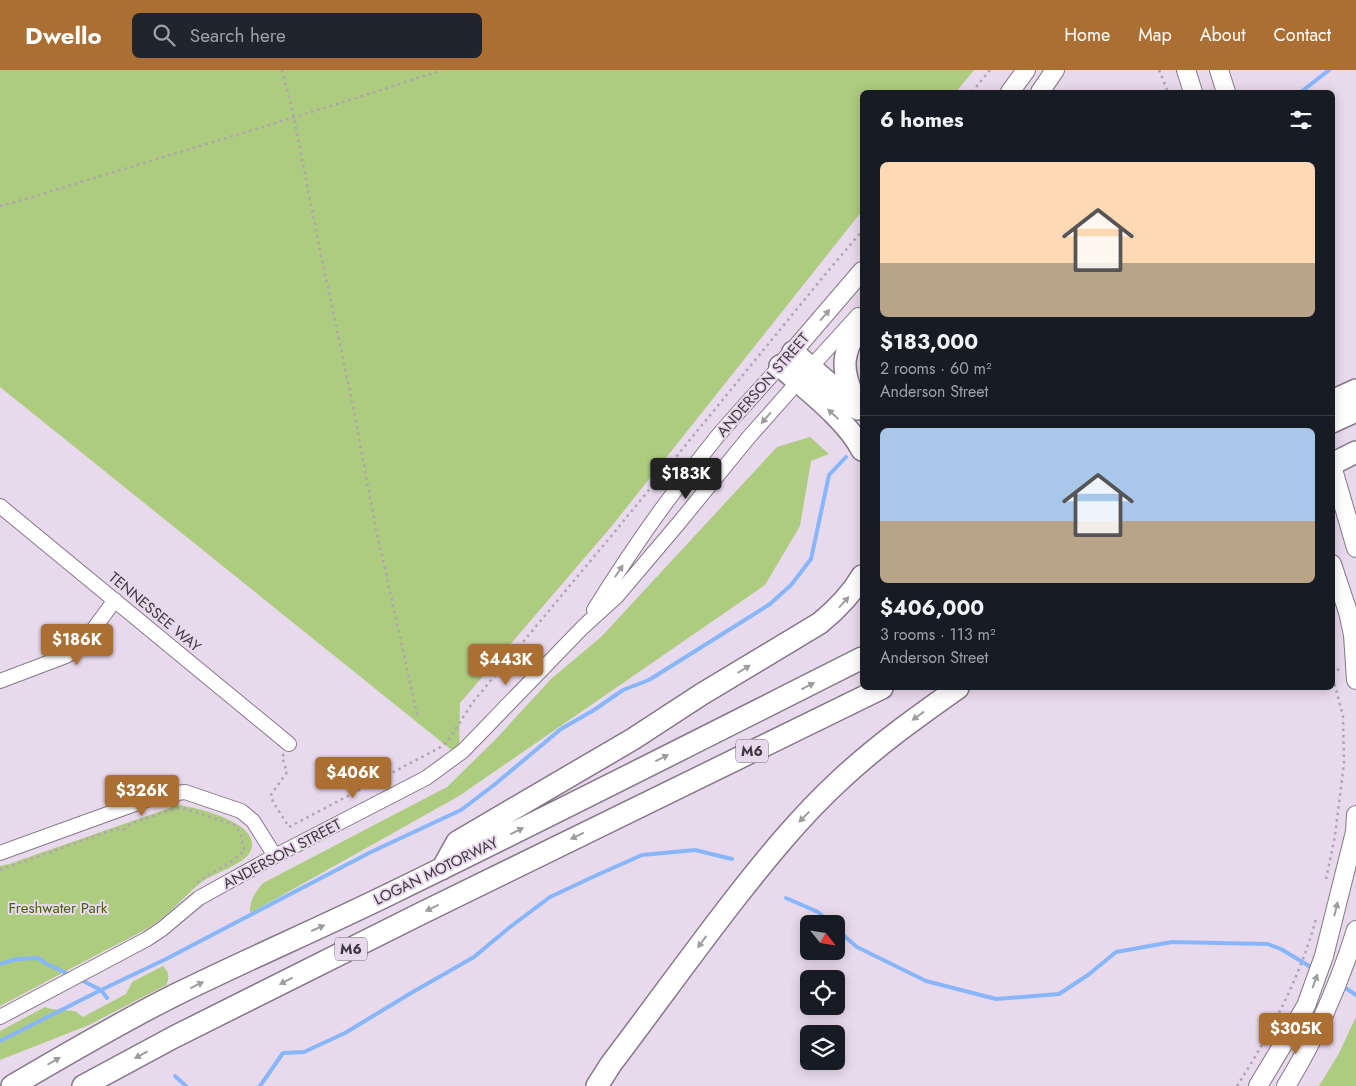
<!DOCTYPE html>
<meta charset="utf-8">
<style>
:root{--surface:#171b24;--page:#20242c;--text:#f1f3f6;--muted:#9ea1a6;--line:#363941;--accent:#ac6f33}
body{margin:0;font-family:Jost,sans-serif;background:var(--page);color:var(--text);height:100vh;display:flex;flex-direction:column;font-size:19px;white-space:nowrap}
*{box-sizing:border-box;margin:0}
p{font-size:16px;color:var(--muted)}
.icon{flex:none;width:28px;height:28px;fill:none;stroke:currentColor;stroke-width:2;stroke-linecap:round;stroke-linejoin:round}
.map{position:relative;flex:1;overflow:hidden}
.side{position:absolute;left:860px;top:20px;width:475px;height:600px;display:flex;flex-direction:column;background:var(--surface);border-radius:8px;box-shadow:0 2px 12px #0003}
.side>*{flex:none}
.needle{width:32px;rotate:120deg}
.tools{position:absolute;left:800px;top:845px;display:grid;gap:10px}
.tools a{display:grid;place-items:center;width:45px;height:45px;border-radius:8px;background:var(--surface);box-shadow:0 2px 12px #0003;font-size:25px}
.price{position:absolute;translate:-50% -42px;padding:0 11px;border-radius:5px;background:var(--accent);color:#fff;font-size:16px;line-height:32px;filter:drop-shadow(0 1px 2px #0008)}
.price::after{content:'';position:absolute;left:50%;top:30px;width:15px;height:11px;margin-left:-8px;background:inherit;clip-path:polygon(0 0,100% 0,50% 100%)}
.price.active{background:#222;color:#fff}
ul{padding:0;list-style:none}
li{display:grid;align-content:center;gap:10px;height:265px;padding:0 20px}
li+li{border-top:1px solid var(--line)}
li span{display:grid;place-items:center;height:155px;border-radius:8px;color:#555}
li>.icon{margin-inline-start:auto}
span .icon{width:90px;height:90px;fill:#fffc;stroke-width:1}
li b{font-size:21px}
h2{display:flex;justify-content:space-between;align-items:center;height:60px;padding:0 20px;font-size:21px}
header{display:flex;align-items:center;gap:30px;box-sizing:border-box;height:70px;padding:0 25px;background:var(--accent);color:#fff}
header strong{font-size:24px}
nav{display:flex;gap:28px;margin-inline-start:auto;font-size:18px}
.search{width:350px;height:45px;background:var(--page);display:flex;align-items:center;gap:12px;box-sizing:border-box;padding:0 18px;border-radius:8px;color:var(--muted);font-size:19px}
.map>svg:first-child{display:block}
</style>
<header>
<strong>Dwello</strong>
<div class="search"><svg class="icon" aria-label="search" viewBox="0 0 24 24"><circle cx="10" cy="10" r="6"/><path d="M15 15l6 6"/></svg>Search here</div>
<nav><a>Home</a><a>Map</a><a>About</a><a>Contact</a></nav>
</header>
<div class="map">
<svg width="1356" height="1016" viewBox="0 0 1356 1016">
<rect width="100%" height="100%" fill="#e8d9ec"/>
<!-- green -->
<path fill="#aecc7f" d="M0 0H974L956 22H862V141L611 457 460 633 459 686 0 317Z
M810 367 829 384 811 391 800 456 765 515 459 726 254 841 250 842C250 829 255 823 263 813L447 717 495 670 551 609 601 567 777 377Z
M178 735C196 737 268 754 249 784 242 794 214 804 203 811 186 824 172 842 154 854 139 864 121 872 104 881 69 899 35 918 0 936V796L9 794Z
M163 896C169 902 170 907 166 915L89 955 0 990V961L45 937 51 939 75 941 83 947 126 924 132 912Z
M1356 947V1016H1319L1338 985Z"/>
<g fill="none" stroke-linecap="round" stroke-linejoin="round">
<!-- stream -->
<path stroke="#87b7fa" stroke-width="4" d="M1301 22 1329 0
M786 828 818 842 831 854
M836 859 857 877 926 911 996 929 1059 924 1088 905 1116 882 1172 872 1268 874 1281 879 1314 899
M0 894 17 889 38 888 47 894 70 905
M79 909 101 920 107 928
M1341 915 1356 925
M0 971 101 920 166 889 371 782 461 740 494 715 561 659 594 640 623 620 649 610 770 534 791 515 811 489 829 405 846 387
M175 1006 186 1016
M260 1016 283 983 304 982 345 963 411 923 474 887 510 857 550 827 597 805 642 785 695 780 732 789"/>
<defs>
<path id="minor" d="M0 436 289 674
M594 540C631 480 672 422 716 368 737 343 759 320 780 296
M0 611 66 586 81 576 115 530
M0 783 160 725 185 722 241 741 253 751 275 786
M0 947 147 869 162 859 199 828 275 786 426 708 463 681 583 557 617 526 678 454 749 367 811 297 858 245"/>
<path id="major" d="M1186 0 1193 22
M1219 0 1226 22
M1010 22 1026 0
M1040 22 1055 0
M784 292 862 201
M1332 396 1356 478
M1332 494 1348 542 1353 565 1356 610
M1258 1016 1306 936 1324 886 1355 762 1356 745
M1286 1016C1316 967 1339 915 1356 860"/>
<path id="highway" d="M793 282 855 336
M780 296C806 319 847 350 862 380
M1332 331 1356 320
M858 339C842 300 838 288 862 251
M1332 352 1356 341
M1332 394 1356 382
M442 799 457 772 633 669 702 624 820 553C837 539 851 525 862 506
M12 1016C65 985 119 953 175 925 248 889 323 857 396 821 552 745 707 666 862 588
M83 1016 174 967 420 844 882 618
M597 1016 611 994C652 940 692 884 734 830 766 789 800 747 839 711 876 676 917 647 958 618"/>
</defs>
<!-- minor casing -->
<use href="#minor" stroke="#857788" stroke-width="16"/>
<!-- major casing -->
<use href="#major" stroke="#857788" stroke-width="20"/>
<!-- highway casing -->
<use href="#highway" stroke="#857788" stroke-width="24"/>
<!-- path -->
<path stroke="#b0a4b4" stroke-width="2.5" stroke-dasharray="2.5 4" stroke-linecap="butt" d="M282 0 294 48 319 176 352 331 376 459 418 648
M1159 0 1168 22
M972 22 990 0
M0 136 26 129C164 86 304 46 442 0
M1332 581 1338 580
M1332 595 1341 602
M284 684 282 687 287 702 271 725 273 732 289 757 439 678 447 672 473 632 617 459 828 201 862 161
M0 800 115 759H125L133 753 177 738 186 739 234 755C243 763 240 770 245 780L231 792 201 809 196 814
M1326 809 1335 766 1344 693 1343 646 1332 604
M1237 1016C1270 964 1300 908 1316 849"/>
<!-- minor -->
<use href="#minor" stroke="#fff" stroke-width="14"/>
<!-- major -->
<use href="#major" stroke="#fff" stroke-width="18"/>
<!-- highway -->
<use href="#highway" stroke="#fff" stroke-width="21"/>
</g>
<!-- one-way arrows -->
<defs><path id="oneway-solid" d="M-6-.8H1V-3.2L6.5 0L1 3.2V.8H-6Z" transform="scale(1.25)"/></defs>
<g fill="#9f9ca0">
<use href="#oneway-solid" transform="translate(825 245) rotate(-49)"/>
<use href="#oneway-solid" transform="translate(833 344) rotate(-137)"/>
<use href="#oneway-solid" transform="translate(766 348) rotate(131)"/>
<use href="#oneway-solid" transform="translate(619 501) rotate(-56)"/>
<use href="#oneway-solid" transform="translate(844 532) rotate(-48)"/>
<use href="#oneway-solid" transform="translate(744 599) rotate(-31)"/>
<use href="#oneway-solid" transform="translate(808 616) rotate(-27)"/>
<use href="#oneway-solid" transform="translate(918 646) rotate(144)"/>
<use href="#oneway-solid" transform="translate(662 688) rotate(-27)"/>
<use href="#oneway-solid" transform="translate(804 747) rotate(134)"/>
<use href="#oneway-solid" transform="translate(517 761) rotate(-27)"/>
<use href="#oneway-solid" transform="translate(577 766) rotate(154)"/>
<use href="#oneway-solid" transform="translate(432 838) rotate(154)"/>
<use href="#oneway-solid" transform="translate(1336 839) rotate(-76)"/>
<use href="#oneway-solid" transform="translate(318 858) rotate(-24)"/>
<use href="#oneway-solid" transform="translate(702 872) rotate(126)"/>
<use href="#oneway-solid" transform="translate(286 911) rotate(153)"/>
<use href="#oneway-solid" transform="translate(1315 911) rotate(-70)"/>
<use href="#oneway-solid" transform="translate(197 915) rotate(-26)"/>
<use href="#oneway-solid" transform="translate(141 985) rotate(152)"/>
<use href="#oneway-solid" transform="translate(54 991) rotate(-30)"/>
</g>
<g text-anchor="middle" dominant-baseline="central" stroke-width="4" stroke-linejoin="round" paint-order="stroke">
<!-- shield labels -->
<g fill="#e8d9ec" stroke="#726974" stroke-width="1">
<rect x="736" y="669.5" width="32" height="23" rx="4"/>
<rect x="335" y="867.5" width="32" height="23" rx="4"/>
</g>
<g font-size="14" font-weight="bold" fill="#3f3941">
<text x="752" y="681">M6</text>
<text x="351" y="879">M6</text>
</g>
<!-- street labels -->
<g font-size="15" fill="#3f3941" stroke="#e8d9ec">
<text transform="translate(763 315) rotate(-49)">ANDERSON STREET</text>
<text transform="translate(155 542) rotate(40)">TENNESSEE WAY</text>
<text transform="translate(282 784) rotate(-28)">ANDERSON STREET</text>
<text transform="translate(436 801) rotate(-26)">LOGAN MOTORWAY</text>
</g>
<!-- park labels -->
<g font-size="15" fill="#48620b" stroke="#e8d9ec">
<text x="58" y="838">Freshwater Park</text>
</g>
</g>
</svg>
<div class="tools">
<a><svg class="needle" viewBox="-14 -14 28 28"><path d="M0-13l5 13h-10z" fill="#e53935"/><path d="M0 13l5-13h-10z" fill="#9ea1a6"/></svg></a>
<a><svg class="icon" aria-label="locate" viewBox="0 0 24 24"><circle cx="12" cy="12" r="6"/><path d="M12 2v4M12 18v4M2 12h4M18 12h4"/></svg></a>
<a><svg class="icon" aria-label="layers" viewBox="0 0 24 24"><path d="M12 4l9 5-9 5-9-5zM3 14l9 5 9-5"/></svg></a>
</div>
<b class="price active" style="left:686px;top:430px">$183K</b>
<b class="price" style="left:77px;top:596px">$186K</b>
<b class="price" style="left:506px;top:616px">$443K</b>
<b class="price" style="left:353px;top:729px">$406K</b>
<b class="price" style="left:142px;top:747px">$326K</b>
<b class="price" style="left:1296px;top:985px">$305K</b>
<section class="side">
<h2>6 homes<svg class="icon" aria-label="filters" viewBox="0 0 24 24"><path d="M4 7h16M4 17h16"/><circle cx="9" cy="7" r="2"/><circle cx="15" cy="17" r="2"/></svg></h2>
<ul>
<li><span style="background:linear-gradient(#ffd9b3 65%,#b9a48a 0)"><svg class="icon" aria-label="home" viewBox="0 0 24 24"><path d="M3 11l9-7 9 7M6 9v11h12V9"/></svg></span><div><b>$183,000</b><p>2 rooms · 60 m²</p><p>Anderson Street</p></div></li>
<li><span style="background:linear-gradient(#a9c7e8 60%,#b9a48a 0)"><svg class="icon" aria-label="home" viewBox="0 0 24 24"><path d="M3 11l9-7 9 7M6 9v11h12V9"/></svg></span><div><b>$406,000</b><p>3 rooms · 113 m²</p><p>Anderson Street</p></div></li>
</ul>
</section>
</div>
